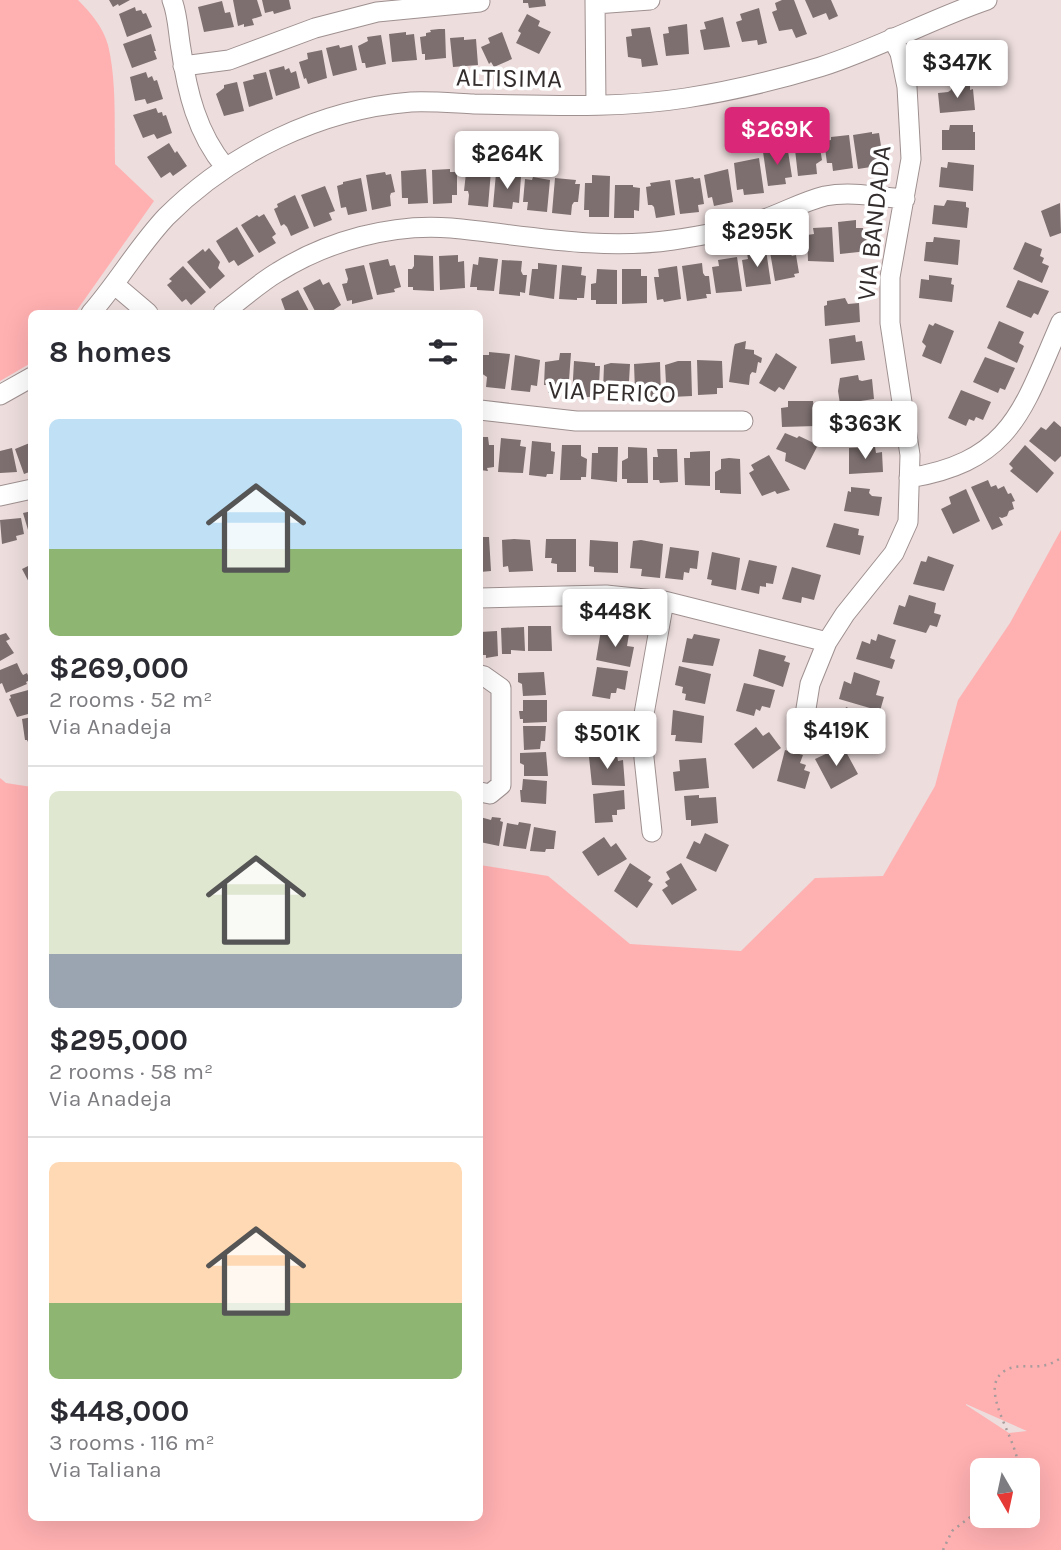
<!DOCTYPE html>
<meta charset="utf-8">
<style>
:root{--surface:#fff;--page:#f2f2f3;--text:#2b2b33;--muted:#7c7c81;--line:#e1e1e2;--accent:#db2777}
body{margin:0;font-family:Karla,sans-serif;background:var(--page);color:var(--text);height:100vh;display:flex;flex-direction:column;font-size:26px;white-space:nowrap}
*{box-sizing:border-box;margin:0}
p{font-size:23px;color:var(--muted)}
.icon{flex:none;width:38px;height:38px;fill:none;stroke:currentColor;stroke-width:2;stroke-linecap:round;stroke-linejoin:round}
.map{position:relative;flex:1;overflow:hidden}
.sheet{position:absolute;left:28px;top:310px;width:455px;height:1211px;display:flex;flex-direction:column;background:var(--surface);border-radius:10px;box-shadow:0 7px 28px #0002}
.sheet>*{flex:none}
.needle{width:46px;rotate:171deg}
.buttons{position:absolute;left:970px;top:1458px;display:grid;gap:14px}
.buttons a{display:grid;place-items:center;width:70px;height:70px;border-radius:10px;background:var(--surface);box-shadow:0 7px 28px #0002;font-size:35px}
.price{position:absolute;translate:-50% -60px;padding:0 16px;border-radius:7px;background:#fff;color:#222;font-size:23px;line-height:46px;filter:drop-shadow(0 2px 4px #0008)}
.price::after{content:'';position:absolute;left:50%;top:42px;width:21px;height:16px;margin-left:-10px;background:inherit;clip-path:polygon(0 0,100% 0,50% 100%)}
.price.selected{background:var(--accent);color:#fff}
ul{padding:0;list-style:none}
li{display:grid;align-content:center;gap:14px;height:371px;padding:0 21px}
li+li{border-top:2px solid var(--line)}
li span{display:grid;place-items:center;height:217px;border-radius:10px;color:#555}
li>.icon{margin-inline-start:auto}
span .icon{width:126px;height:126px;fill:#fffc;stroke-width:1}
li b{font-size:30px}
h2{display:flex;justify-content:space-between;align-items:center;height:84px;padding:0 21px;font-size:30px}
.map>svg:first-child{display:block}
</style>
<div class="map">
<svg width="1061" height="1550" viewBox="0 0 1061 1550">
<rect width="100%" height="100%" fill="#eddddd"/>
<!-- green -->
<path fill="#ffb0b1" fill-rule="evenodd" d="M0 0H78C91 13 103 27 108 45 117 82 114 125 115 164L154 201 75 313H32L31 363 0 381Z
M1061 530V1550H0V778L6 783 32 787V1517H480V865L548 876 630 944 741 951 815 878 883 876 935 786 958 700 1010 623ZM966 1405V1404L1027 1431 1009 1433ZM982 1470H1027V1516H982Z"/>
<!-- building -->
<path fill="#7d6f6f" d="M109 0H130L119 6 118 4 113 7Z
M233 0H257L262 16 252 19 254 25 244 27V24L238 26Z
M262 0H289L291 9 274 14 273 11 265 13Z
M523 0H545L546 6 529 8 528 3H523Z
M782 0H794L807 34 796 38 792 29 779 31 772 12 777 10 775 3Z
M805 0H831L838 16 829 20 826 13 813 18Z
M222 1 225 13 230 12 234 27 204 32 198 7Z
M135 7 136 11 141 10 143 14 146 13 152 27 127 37 119 14Z
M759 8 767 43 758 45 757 40 742 42 736 22 742 20 740 14Z
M527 14 540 21 538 26 551 32 539 54 516 43 521 33 518 31Z
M723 17 730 47 704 50 700 30 706 29 704 22Z
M687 24 689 54 666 56 663 34 669 33 668 27Z
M650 27 658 65 642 67 641 59 628 57 626 37 632 36 631 29Z
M439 29H445L446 58 425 60V54H422L420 37 426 36V33L431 32 430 30Z
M406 32V35L414 34 417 60 392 62 389 34Z
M502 32 512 59 494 67 491 62 489 64 481 47 490 43 488 38Z
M151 34 156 51H154L157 59 132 68 123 44Z
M381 35 386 64 366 68 365 63H362L358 46 368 41 367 37Z
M464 37V40L476 39 478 65 453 67 450 38Z
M339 45 340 48 352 45 357 70 333 76 326 48Z
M962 48 968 73 933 79 930 60 936 59 935 52Z
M322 50 327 78 308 84 306 78 304 79 299 62 308 59 307 53Z
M284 66 285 70 289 68 291 73 296 71 300 88 276 96 269 70Z
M146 72 148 78 152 76 154 81 157 80 163 99 147 104 145 99 135 101 130 77Z
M266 72 273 99 249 107 243 82 254 79 253 75Z
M237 82 244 111 224 116 216 94 224 88V85Z
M970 85V90L973 89 975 110 940 113 938 93 948 92 951 90V86Z
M156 108 158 113 162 112 163 116 166 115 172 133 157 139 154 134 143 138 133 115Z
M950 125H973V132H975V150H942V130H949Z
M872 132V134L879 133 883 159 876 160 877 166 858 169 853 135Z
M849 135 853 168 833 171 832 163H827L824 141 831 140V137Z
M814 139 815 143 819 142 822 160 816 164 817 174 798 176 794 141Z
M169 143 175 153 177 151 187 166 173 176 170 172 161 178 147 157Z
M781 150V152L788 151 792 177 785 178 786 184 768 186 763 152Z
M759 158 764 193 744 195 743 189 737 190 734 163Z
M948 162 974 165 973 191 939 187 941 167 947 168Z
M426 169 428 203 408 204V198H402L401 171Z
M450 169V172H457V195H452V203L433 204 432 170Z
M728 169 733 202 714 206 712 197 708 198 704 175Z
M471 170 491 171 488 207 468 205 469 195 468 191H464L466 173 471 174Z
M385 172 386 175 391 174 395 192 391 193 390 196 391 206 372 210 366 175Z
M496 173 521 177 519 203 513 202 512 209 493 207Z
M592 175 610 176 609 217H589V210H584L585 183H592Z
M533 177 550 180 547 212 527 210 528 202H523L525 179 532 180Z
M693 177 694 179 700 178 704 204 698 205 699 212 680 214 675 180Z
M361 178 367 211 348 215 346 207 341 208 337 186 343 184V182Z
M555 178 576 180 575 184H580L578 202H574L572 205 571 215 552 213Z
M670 180 675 215 656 218 654 207 652 205H648L646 187 651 186 650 183Z
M615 185H633V187L640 188 639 211 634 210V218H614Z
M325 186 335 211 329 213 332 220 314 227 301 195Z
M295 195 309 228 291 236 287 227 284 224 281 226 274 209 278 207 277 204Z
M947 200 966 202V207L969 208 967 228 932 224 934 205 944 206Z
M1060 203 1061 233 1050 237 1041 211Z
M264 214 276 234 272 237 276 243 259 253 241 225 257 215 259 217Z
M856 220V228H863L864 236 870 235V244L867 245 868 251 840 254 838 222Z
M237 227 254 256 238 266 234 260 229 263 216 241Z
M832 227 834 262 808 261 807 235 814 234 813 228Z
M934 237 960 240 958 265 924 261 926 242H933Z
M1025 242 1042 249 1040 256 1044 258 1042 263 1049 266 1042 283 1013 269Z
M788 243 790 253 792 256 796 255 799 273 794 274 795 277 775 281 769 246Z
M209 248 220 262 218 268 225 276 210 289 187 262 203 249 205 252Z
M766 250 771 284 746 287 742 260 748 259 747 253Z
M414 255 433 256 434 291 413 290V287H408V269H412L414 266Z
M458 255V262L464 261 465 288 440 290 439 256Z
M479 257 498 259 494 291 477 290V287H470L473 264 478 265Z
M737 257 742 291 716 293 712 267 719 266 718 260Z
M388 259 390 266 395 265 401 287 394 289 395 292 377 295 369 263Z
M502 260 522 261 521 271 523 275H527L525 293 520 292V296L499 294Z
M538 263 557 265 554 299 529 295 532 269H538Z
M702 263 703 273 705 276H709L711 294H706L707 298 687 301 682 266Z
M364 265 373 299 352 304V300L347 301 342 284 347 283 348 279 345 269Z
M562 265 582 267 581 275 586 276 584 298H577V300L559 299Z
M183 266 206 292 191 305 186 299 182 302 167 285 172 281 169 279Z
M677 266 681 299 664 302 663 299 657 300 654 277H659L658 269Z
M597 269 617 270V304H596V300H591V284L596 283Z
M622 269H641V276H647V303L622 304Z
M929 275 952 278 951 284 954 285 952 302 919 298 921 279 929 280Z
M320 279 323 285 329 282 341 305 329 313H316L303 288Z
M1018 280 1049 291 1038 315 1034 313 1031 318 1006 307Z
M298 290 310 313H286L281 299Z
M845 298 848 304 859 303 860 322 825 326 824 306 827 305V301Z
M999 321 1024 332 1019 343 1024 346 1017 363 987 348Z
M935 323 954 331 941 364 922 356 926 346 922 342 929 324 933 326Z
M855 335 856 342 862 341 865 360 831 364 829 339Z
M746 341 745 349 754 350V354L762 358 761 363 758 362 756 373 752 372 750 375 749 385 729 382 734 347 735 344Z
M489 352 510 354 505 389 486 387 487 377 481 373 483 355H489Z
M560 353H571L568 394 548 393 549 385H544L545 362 559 360Z
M776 353 797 367 784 390 779 387 775 392 759 383Z
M515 355 540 360 537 386 531 385 530 392 511 390Z
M985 357 1015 368 1005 390 1000 388 998 393 973 382Z
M697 360 722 361 723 388H717V394L698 395Z
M574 361 595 363V366H600L599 385 593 387V397H572Z
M678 361H691L692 396 671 397V386L670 383H666L665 365Z
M660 362 661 397H641L640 391H635L634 364Z
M611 363 630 364 628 399 608 398 609 391H603L604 365Z
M858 375 859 380 862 381 872 379 874 399 840 404 838 391 840 378Z
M961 390 991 402 983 420 976 417 974 421 969 419 966 426 948 418Z
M788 401H813L816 426 782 427 781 408 788 407Z
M868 409 869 414 876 413 880 432 846 437 843 419H847L845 412Z
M1054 421 1061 427V456L1055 462 1029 441 1041 427 1046 430Z
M785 433 797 438 799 436 818 445 805 470 785 461 786 453 776 449Z
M480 437H488L489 445H494V467L487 468 488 471 480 470Z
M501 438 521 440 520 446 526 447 523 473 498 472Z
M532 441 551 443V451L555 452 553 474H547L546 477 529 475Z
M32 442V471L24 474 15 449Z
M562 445H581V456L587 459 586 477H581V480H560Z
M1025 445 1054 473 1037 493 1010 471 1013 468 1009 464Z
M598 447H618L617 482 591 479 592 453H598Z
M628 447 647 448 648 483H627V479H622V461L628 458Z
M875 447 876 453 882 452 883 472 849 474V448Z
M12 448 17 472 0 473V451Z
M657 449H677L678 482 660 483 659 480H653V457H658Z
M710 451V486L685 485 684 458H690V452Z
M769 455 790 490 777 494 775 491 762 496 749 473 754 470 751 465Z
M729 458 740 459 741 494 720 493V490H715V472L721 469V459Z
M988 480 991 487 996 485 998 489 1004 486 1008 494 1011 493 1015 501 1012 502 1014 509 1009 511 1007 516 1002 518 999 517 1003 525 992 530 971 487Z
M851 487 870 489 869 493 872 496 882 497 879 516 844 511 848 491 851 492Z
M966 489 980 521 953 534 941 509 951 504 949 497Z
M32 511V539L31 540 23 513Z
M21 518 24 534 16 536 17 540 2 544 0 520Z
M834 523 859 529 858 535 864 536 860 555 826 547Z
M480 537H489L491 571 480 572Z
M514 539 530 540 533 571 509 572 508 566 503 567 502 540Z
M546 539H576V572H557V564L551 563 552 558H545Z
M590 540 618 542V573L594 572V567L589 566Z
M641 540 663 544 660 578 641 576 642 569 630 568 633 541Z
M670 547 699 551 697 569 690 568 689 573 684 572 683 580 665 578Z
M712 552 740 558 736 590 711 585 712 580 707 579Z
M928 556 954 565 944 591 913 584 921 561 926 562Z
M749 560 777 566 773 584 766 583V587L760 586 759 594 741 590Z
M32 564V588L22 569Z
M792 567 821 575 814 600 802 597 801 603 782 599Z
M909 595 936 603 934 613 941 615 937 627 930 625 926 633 893 624 899 605 905 607Z
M528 626H551L552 651H528Z
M524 627 525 651 511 650V654H502L501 628Z
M601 630 629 634 627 646 634 647 630 667 596 660Z
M497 631 498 656 486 658V655H480V632Z
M6 633 10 639 6 641 14 653 0 661V635Z
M694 634 720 639 713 666 682 662 687 638 692 639Z
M878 634 896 640 890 658 895 660 892 669 856 659 862 641 870 644 871 639 876 641Z
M759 649 786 656 784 661 790 663 783 687 753 676Z
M17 663 21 672 23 675 27 673 30 680 26 682 27 684 6 693 2 683 0 684V670Z
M679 666 711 674 705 704 685 700 686 694 682 693 683 687 675 685Z
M597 667 628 671 625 690 617 688 616 693H611L610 699 592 696Z
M544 672 546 695 523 696 522 684 518 682V673Z
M854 672 880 681 876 695 884 697 880 711 839 699 844 681 851 684Z
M744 683 775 690 770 708 762 706 760 711 756 709 754 716 736 711Z
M32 689V713L17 717 9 699 11 698 10 695Z
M523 700H547V722L523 723V719H520L519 711H523Z
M846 707 880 722V740L876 749 842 738 843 733 838 731Z
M673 710 704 716 702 743 675 741 676 735H671Z
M616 714V726H622L623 745H589V715Z
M32 717V741L28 742 27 740H25L22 719Z
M523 726H546L545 741H541L540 749 524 750Z
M756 727 763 736 769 732 781 748 753 769 734 744Z
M785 750 803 755 800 763 806 765 804 770 810 772 805 789 777 781Z
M845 750 858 774 831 789 815 759 832 751 835 756Z
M546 752 548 776H524V765L520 763V753Z
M617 755 618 761 623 760 625 786 592 785 589 757Z
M706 758 709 788 675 791 673 772 680 771 679 760Z
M523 779 547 781 546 804 521 802 520 790H522Z
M624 790 625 809 617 810V815H612L613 822 595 823 593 794Z
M699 795V798L716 797 718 823 691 826V820H686L684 796Z
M480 817 491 820 492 817 501 818 500 821 503 822 499 846 480 842Z
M519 822 531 824 526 849 503 846 507 823 518 825Z
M534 827 556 831 554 849H546L545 852 530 851Z
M705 833 729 845 716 872 686 858 694 841 700 844Z
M604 837 611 847 616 843 627 859 598 876 582 852Z
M630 863 651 877 648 881 653 884 637 908 614 891Z
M681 863 697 890 672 905 662 890 668 886 665 882 670 879 666 872Z"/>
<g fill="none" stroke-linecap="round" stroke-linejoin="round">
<defs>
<path id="minor" d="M172 0C178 15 178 33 181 49 187 92 197 133 225 167
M595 0 596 105
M595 4 650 0
M183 66 229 60 315 28 377 12 480 2
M115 285 148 313
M91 313C118 282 138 247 166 217 230 153 320 109 411 102 431 101 453 103 474 104 545 105 616 109 686 98 731 91 777 80 820 67 877 49 931 19 987 0
M223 313C241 300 259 283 278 272 328 241 392 223 451 228 525 235 598 251 673 240 700 236 729 231 756 222 779 215 801 202 825 196 851 191 879 197 905 199
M0 395 32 377
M480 410 576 421H743
M909 478C1013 461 1023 408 1061 322
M0 496 32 489
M480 598 606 595 664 601 827 642
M480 675 484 676 501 688V785L490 794 480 792
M804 721 810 684 827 642 845 614 894 553 908 522 910 455 890 323V277L911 159 907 87 900 53 892 38
M652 832 644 758V714L664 601"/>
</defs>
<!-- minor casing -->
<use href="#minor" stroke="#9f9090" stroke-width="21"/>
<!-- path -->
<path stroke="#a79b9b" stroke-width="2.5" stroke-dasharray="2 5" stroke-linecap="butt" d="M1018 1470C1021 1443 977 1391 1003 1372 1016 1362 1032 1369 1046 1365 1051 1364 1056 1361 1061 1358
M943 1550 952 1531 982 1508"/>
<!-- minor -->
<use href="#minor" stroke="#fff" stroke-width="19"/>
</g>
<g text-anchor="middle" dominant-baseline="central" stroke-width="7" stroke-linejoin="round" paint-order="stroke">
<!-- street labels -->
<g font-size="26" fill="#332d2d" stroke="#fff">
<text transform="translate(509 78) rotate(1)">ALTISIMA</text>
<text transform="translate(874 223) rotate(-84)">VIA BANDADA</text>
<text transform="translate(612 392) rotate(2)">VIA PERICO</text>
</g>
</g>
</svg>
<div class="buttons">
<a><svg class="needle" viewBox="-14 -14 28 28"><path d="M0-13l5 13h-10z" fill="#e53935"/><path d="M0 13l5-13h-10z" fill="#7c7c81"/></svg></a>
</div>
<b class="price" style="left:957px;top:100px">$347K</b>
<b class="price selected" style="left:777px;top:167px">$269K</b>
<b class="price" style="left:507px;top:191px">$264K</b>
<b class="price" style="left:757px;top:269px">$295K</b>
<b class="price" style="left:865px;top:461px">$363K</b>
<b class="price" style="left:615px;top:649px">$448K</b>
<b class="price" style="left:836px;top:768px">$419K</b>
<b class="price" style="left:607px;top:771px">$501K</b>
<section class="sheet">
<h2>8 homes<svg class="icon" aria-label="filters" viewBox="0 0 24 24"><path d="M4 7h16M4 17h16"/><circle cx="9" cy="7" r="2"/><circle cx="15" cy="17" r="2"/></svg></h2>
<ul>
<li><span style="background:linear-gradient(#bfe0f5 60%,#8fb573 0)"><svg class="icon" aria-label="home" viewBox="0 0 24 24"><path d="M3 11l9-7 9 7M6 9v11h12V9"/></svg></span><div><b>$269,000</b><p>2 rooms · 52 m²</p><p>Via Anadeja</p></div></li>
<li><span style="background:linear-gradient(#dfe7d0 75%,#9aa5b1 0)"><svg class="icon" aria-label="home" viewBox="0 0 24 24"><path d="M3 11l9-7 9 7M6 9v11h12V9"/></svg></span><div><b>$295,000</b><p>2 rooms · 58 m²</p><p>Via Anadeja</p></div></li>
<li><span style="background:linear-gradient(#ffd9b3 65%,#8fb573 0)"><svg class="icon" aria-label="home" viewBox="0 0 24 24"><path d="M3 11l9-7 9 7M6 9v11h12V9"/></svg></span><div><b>$448,000</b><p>3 rooms · 116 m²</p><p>Via Taliana</p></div></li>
</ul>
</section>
</div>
